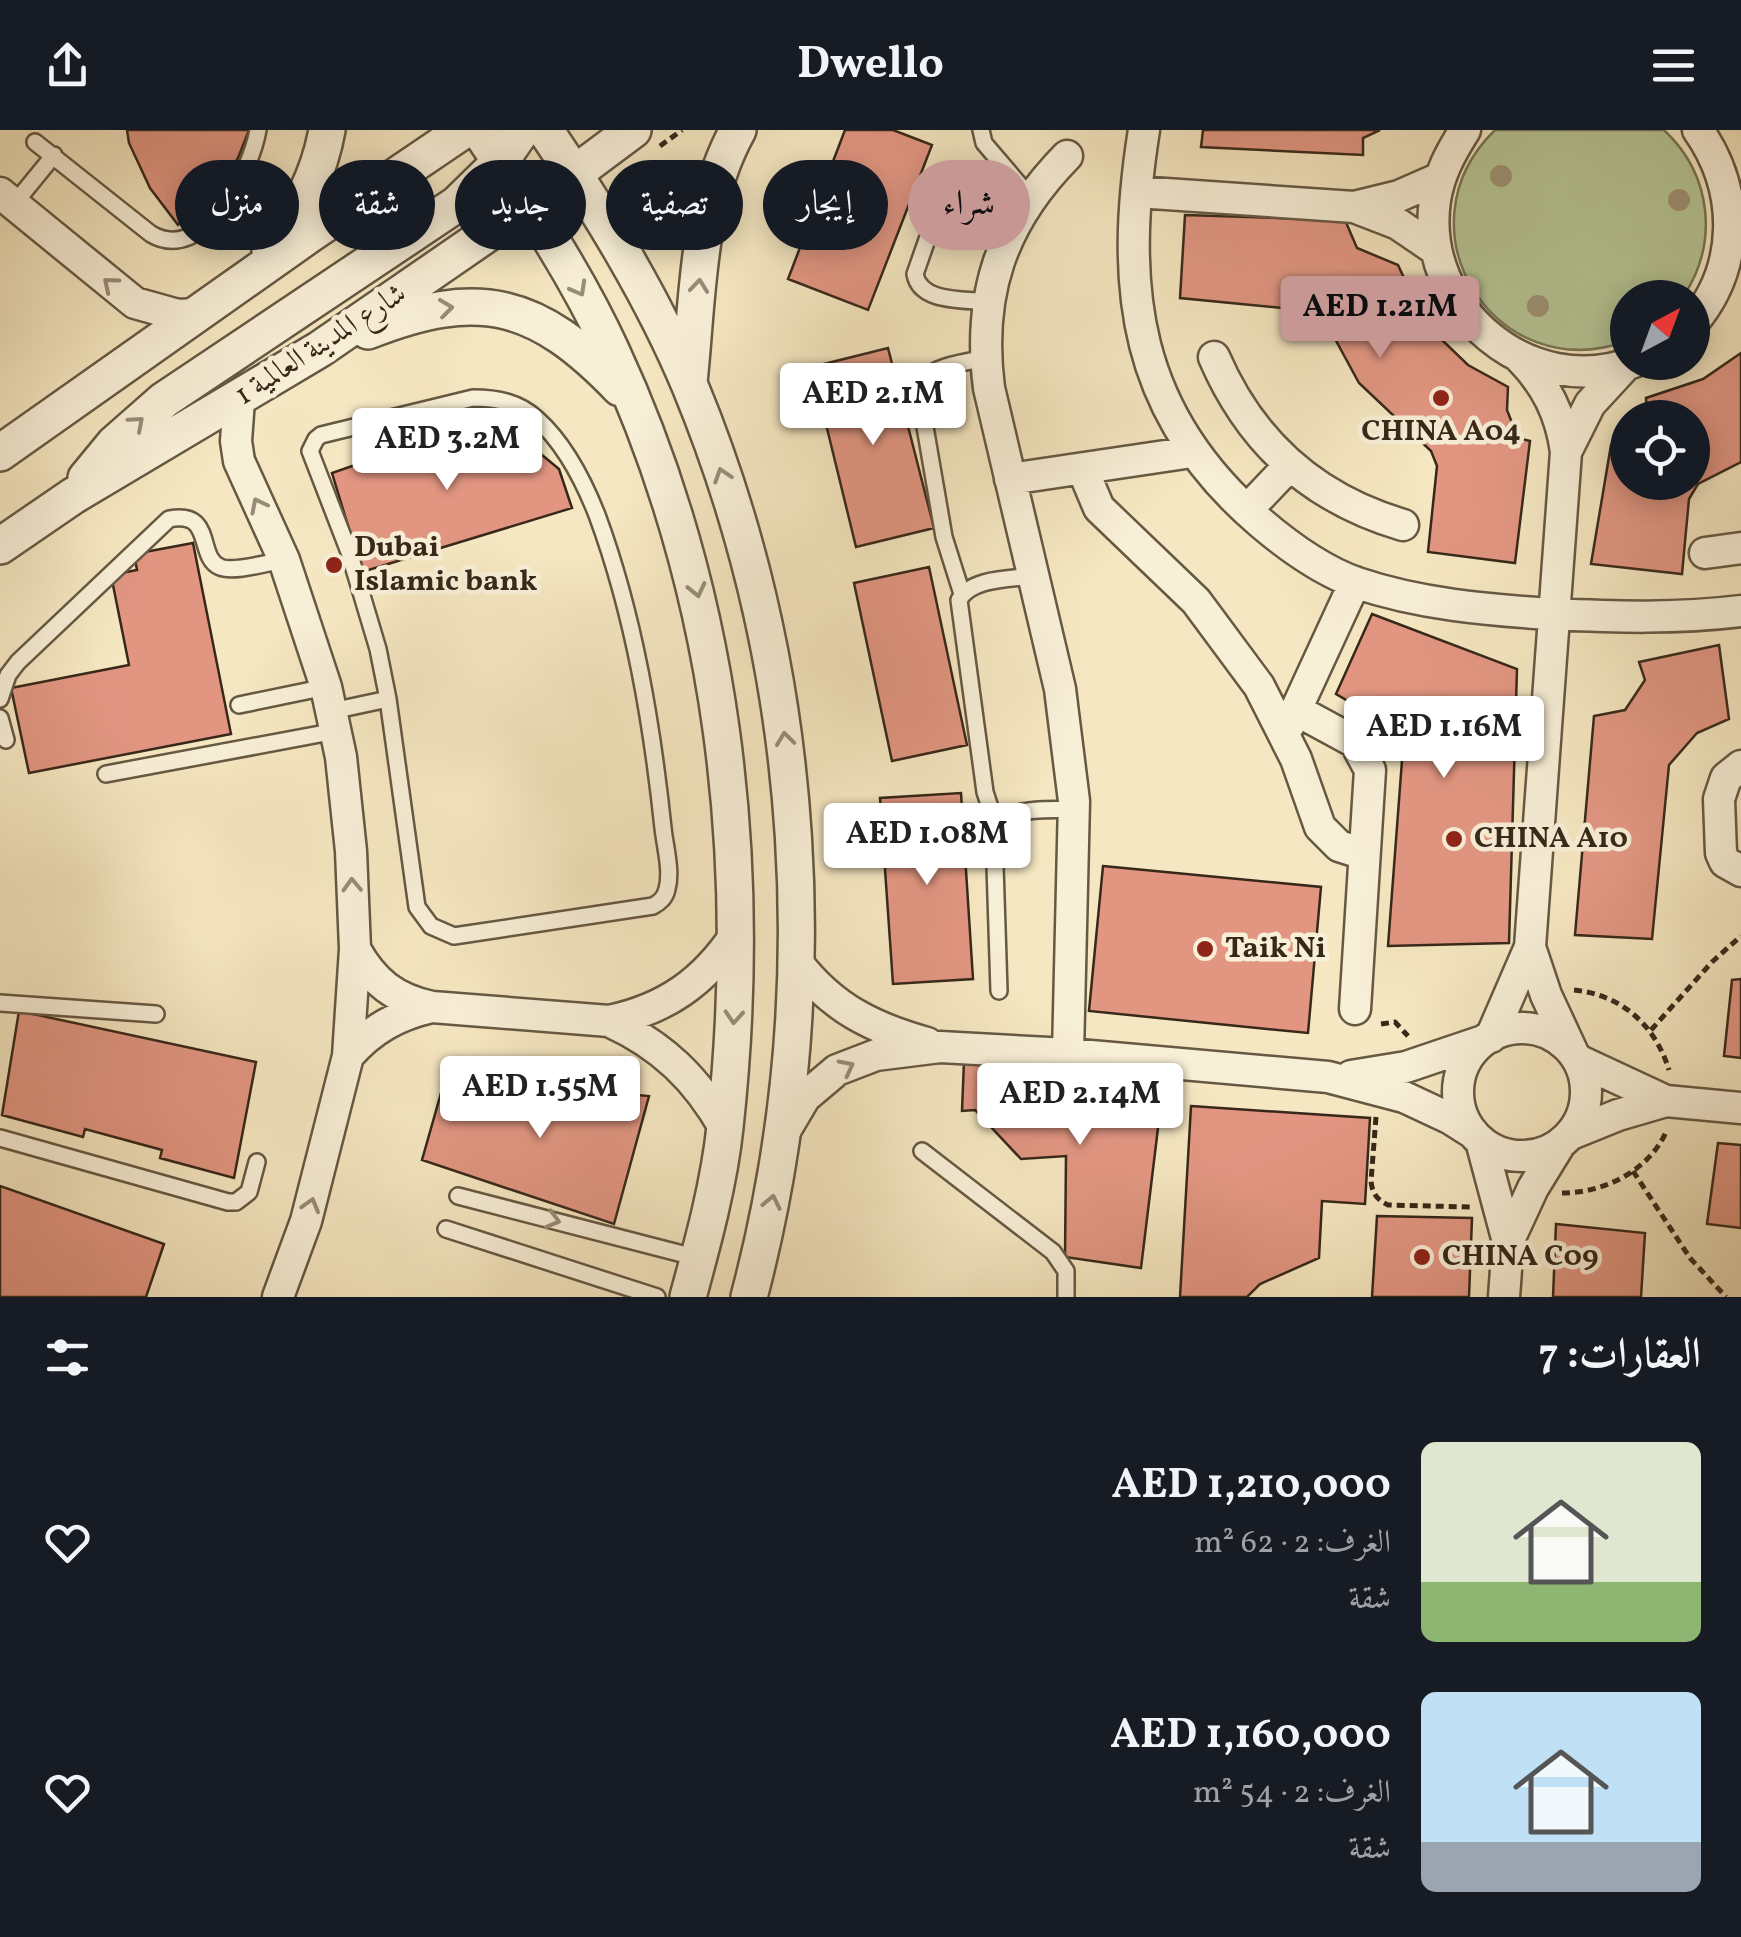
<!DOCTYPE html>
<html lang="ar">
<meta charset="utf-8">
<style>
:root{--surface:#171b24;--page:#20242c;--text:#f1f3f6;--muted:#9ea1a6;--accent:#c59692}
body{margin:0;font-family:Vollkorn,Amiri,serif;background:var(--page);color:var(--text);direction:rtl;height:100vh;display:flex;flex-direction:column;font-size:38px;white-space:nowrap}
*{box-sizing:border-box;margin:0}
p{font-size:32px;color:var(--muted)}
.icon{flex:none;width:55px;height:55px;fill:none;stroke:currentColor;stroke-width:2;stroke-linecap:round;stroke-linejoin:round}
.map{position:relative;height:1167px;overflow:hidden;direction:ltr}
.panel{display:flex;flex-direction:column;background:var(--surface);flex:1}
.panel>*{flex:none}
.guide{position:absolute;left:30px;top:30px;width:1000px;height:90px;direction:rtl;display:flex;gap:20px}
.needle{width:65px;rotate:41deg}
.fabs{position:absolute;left:1610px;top:150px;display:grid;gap:20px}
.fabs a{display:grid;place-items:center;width:100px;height:100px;border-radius:50%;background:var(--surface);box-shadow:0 5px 25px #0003;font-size:50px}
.price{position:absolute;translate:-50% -85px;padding:0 22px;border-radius:10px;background:#fff;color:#222;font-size:32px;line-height:65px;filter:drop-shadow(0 2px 5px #0008)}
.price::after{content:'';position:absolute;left:50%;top:60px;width:30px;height:22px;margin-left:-15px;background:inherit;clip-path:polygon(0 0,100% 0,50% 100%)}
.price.on{background:var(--accent);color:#111}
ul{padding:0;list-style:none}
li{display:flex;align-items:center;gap:30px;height:250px;padding:0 40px}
li span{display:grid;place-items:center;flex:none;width:280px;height:200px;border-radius:15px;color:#555}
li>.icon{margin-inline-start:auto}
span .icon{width:120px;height:120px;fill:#fffc;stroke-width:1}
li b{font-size:42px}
h2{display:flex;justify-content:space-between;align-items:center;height:120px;padding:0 40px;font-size:42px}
.tag{padding:0 35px;border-radius:45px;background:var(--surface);box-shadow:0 5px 25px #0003;font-size:35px;line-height:90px}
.tag.on{background:var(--accent);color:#111}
header{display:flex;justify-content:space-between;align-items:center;height:130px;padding:0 40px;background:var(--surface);font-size:45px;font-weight:700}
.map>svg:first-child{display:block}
</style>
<header><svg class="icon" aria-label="menu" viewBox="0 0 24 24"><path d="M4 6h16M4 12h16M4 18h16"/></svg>Dwello<svg class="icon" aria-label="share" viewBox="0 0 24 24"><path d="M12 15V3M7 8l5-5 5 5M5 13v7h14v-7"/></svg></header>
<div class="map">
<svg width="1741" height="1167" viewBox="0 0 1741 1167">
<rect width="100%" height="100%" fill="#f5e7c1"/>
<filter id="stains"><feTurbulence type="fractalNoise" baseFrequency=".002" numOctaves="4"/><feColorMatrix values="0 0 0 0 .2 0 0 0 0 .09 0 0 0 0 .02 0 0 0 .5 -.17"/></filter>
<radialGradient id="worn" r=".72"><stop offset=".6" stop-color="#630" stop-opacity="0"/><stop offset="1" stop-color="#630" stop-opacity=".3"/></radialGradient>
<!-- green -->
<path fill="#b7c696" stroke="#777758" stroke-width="2.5" d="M1495 0H1664C1712 45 1719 113 1683 167L1628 168 1627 211C1495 259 1394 98 1495 0Z"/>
<!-- building -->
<path fill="#e29682" stroke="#372819" stroke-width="2.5" d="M127 0H249L238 28 222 53 178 95 150 58 129 13Z
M845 0H893L932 15 868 180 788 149Z
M1203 0H1380L1363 8V25L1201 17Z
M1185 85 1345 90 1357 118 1398 135 1423 189 1443 211 1468 235 1508 257 1507 280 1518 308 1530 311 1515 433 1428 422 1437 336 1431 321 1359 253 1328 196 1313 181 1180 168Z
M888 218 934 398 856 417 812 237Z
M1741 223V332L1698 354 1689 369 1682 444 1591 434 1611 315 1628 303V352H1692V288H1647L1646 268 1703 249Z
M495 286 559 339 572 378 362 442 332 343Z
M193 413 231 604 29 643 11 558 129 535 111 445 137 440 134 424Z
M929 437 967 615 892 631 854 453Z
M1372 484 1517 539 1509 813 1388 816 1404 604 1336 564Z
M1719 515 1729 589 1697 603 1669 635 1652 809 1575 805 1594 586 1625 580 1645 550 1639 532Z
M961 663 973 849 893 854 880 668Z
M1103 736 1321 757 1308 903 1089 881Z
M1741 849V928L1724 926 1732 850Z
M19 881 256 932 234 1048 160 1028 162 1020 85 999 83 1007 2 985Z
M964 931 1163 957 1141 1138 1065 1127 1066 1026 1021 1029 975 980 962 981Z
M445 949 649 966 614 1094 422 1030Z
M1191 976 1370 988 1365 1074 1322 1071 1319 1128 1260 1154 1247 1167H1180Z
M1718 1013 1741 1015V1098L1707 1094Z
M0 1056 164 1114 146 1167H0Z
M1377 1086 1472 1088 1469 1167H1372Z
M1556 1094 1645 1103 1641 1167H1553Z"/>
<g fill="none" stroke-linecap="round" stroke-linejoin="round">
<defs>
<path id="service" d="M981 0 984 13 1030 67
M35 12 151 104C204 135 251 41 258 0
M949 47 915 144C920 173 963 169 988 172
M14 74 54 25
M473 268C497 268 519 272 537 289 564 313 584 352 597 385 634 485 652 594 663 698 665 717 672 741 667 759 665 768 660 772 653 776L454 806 431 796 417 777 388 569 378 519 349 422 310 321 316 309 321 305Z
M962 464 944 407 919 262C926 234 961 234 985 228
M0 569 8 545 18 532 169 389C215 380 196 427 220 437 233 443 270 432 284 430
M239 575 326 557
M332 581 388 569
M0 588 6 610
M106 644 336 601
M996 696 985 662 959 470C971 448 1010 449 1033 446
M999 861 994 704C1004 674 1047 681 1073 679
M0 873 156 884
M0 1008 228 1072H236L249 1062 257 1032
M922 1021 1053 1122 1066 1141V1167
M458 1066 698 1128
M446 1099 657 1167"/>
<path id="minor" d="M1144 0C1119 158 1133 284 1261 393 1288 416 1323 441 1357 453 1419 474 1487 480 1552 484 1615 487 1677 489 1741 481
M1465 0C1451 22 1439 44 1435 70 1419 179 1530 272 1634 232
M1067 26C1001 93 977 165 989 258L1060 559 1074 671 1068 924
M1137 62 1354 77 1398 94 1436 120
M0 63 135 173 178 185 200 184
M1354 77 1399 66 1440 48
M1692 194C1741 137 1740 60 1698 0
M1214 227C1251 313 1314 369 1403 395
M239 270 236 311 239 331 284 430 326 557 341 627 351 721 355 819 348 926 306 1091 278 1167
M1566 322 1590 274 1625 236
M1087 339 1088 352 1099 378 1196 471 1259 556 1296 629 1320 697 1339 716 1364 724
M1010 349 1192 322
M1247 380 1289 336
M1705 423 1741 418
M1296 580 1355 612 1370 640 1355 879
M1289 595 1355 452
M1741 636 1726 648 1719 669 1721 723 1725 732 1741 741
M1530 817 1546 865 1572 921
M355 819C373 852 395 869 432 877L609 891C666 879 704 852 736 804
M797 832C832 878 873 898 927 913
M609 891C662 915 697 949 725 999
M1458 962a64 64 0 1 1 128 0a64 64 0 1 1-128 0Z
M1491 907 1530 817 1566 322C1561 284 1546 254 1519 227
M348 926C372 899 397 885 432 877
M1578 930 1666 971 1741 978
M1351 946 1406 937 1480 912
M783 1004 805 967 837 940 876 925 940 917 1068 924 1328 947 1404 967 1451 989 1473 1003
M1571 1004 1618 985 1666 971
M1481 1011 1508 1112 1504 1167
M1508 1112 1533 1058 1560 1014"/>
<path id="tertiary" d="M479 0C527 71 575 142 611 220 724 463 754 732 725 997 719 1054 703 1112 688 1167
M545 0C599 80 653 167 690 256 808 541 828 869 749 1167
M270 120C298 85 319 45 327 0
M368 201C480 157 537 172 620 258
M689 252C698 169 696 75 738 0
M0 323 309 105 464 0
M86 348 114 314 164 270 457 74 500 32 522 0
M0 416 73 366 320 219 574 44 633 0"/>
</defs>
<!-- service casing -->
<use href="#service" stroke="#665843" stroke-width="20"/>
<!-- minor casing -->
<use href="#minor" stroke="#665843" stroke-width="35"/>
<!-- tertiary casing -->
<use href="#tertiary" stroke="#665843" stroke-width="40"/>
<!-- path -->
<path stroke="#372819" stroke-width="5" stroke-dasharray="8 5" stroke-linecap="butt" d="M660 16 682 0
M1574 860C1622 865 1655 895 1669 940
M1381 894 1395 892 1408 906
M1651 900 1712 832 1741 806
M1376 987 1371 1051C1372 1063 1377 1070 1388 1075L1471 1077
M1633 1041 1690 1128 1726 1167
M1562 1063C1605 1063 1650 1040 1667 1000"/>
<!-- service -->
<use href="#service" stroke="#f8efd7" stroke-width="15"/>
<!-- minor -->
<use href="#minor" stroke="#f8efd7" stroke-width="30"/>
<!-- tertiary -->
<use href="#tertiary" stroke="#f8efd7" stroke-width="35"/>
</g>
<!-- trees -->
<g fill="#9e9476">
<circle cx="1501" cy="46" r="11"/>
<circle cx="1679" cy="70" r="11"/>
<circle cx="1538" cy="176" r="11"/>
</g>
<!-- one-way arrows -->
<defs><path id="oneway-chevron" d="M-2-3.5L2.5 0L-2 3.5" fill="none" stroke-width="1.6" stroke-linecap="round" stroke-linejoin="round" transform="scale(2.5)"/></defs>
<g stroke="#988c78">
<use href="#oneway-chevron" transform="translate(110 154) rotate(-140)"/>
<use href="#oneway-chevron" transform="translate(699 156) rotate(-84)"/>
<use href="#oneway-chevron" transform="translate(579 159) rotate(61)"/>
<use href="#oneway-chevron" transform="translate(446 178) rotate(-7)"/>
<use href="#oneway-chevron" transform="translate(137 293) rotate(-41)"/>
<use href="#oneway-chevron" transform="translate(722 345) rotate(-108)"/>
<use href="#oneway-chevron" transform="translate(258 375) rotate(-117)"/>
<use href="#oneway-chevron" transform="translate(697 460) rotate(77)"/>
<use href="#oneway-chevron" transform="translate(785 609) rotate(-97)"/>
<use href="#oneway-chevron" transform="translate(352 755) rotate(-92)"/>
<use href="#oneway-chevron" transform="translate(734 887) rotate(94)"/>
<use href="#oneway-chevron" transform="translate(847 937) rotate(-27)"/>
<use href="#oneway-chevron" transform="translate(772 1072) rotate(-78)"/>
<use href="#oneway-chevron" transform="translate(311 1075) rotate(-74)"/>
<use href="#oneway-chevron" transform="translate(553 1090) rotate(15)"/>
</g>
<!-- markers -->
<g fill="#8f2418" stroke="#f8efd7" stroke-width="4">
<circle cx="1441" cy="268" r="10"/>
<circle cx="334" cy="435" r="10"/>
<circle cx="1454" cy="709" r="10"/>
<circle cx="1205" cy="819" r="10"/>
<circle cx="1422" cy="1127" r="10"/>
</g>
<g text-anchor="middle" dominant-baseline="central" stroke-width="9" stroke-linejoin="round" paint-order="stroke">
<!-- street labels -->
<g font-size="30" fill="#372819" stroke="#f8efd7">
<text transform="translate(321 215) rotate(-33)">شارع المدينة العالمية 1</text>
</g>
<!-- poi labels -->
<g font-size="30" font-weight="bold" fill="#372819" stroke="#f8efd7" text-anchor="start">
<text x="1441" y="302" text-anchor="middle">CHINA A04</text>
<text x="354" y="418">Dubai<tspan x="354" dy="34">Islamic bank</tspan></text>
<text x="1474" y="709">CHINA A10</text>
<text x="1225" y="819">Taik Ni</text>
<text x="1442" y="1127">CHINA C09</text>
</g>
</g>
<rect width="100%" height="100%" filter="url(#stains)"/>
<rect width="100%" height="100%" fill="url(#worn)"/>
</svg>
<div class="fabs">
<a><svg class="needle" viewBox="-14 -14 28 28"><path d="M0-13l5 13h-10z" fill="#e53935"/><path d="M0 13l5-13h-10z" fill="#9ea1a6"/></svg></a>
<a><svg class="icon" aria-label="locate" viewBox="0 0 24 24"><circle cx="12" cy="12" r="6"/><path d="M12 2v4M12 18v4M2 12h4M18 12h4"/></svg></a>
</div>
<b class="price on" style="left:1380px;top:231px">AED 1.21M</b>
<b class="price" style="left:873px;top:318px">AED 2.1M</b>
<b class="price" style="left:447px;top:363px">AED 3.2M</b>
<b class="price" style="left:1444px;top:651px">AED 1.16M</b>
<b class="price" style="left:927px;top:758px">AED 1.08M</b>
<b class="price" style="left:540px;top:1011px">AED 1.55M</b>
<b class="price" style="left:1080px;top:1018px">AED 2.14M</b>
<div class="guide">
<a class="tag on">شراء</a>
<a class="tag">إيجار</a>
<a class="tag">تصفية</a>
<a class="tag">جديد</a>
<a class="tag">شقة</a>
<a class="tag">منزل</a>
</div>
</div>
<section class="panel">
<h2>العقارات: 7<svg class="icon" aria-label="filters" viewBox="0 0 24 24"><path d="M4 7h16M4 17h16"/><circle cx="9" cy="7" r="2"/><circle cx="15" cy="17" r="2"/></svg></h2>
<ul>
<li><span style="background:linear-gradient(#dfe7d0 70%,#8fb573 0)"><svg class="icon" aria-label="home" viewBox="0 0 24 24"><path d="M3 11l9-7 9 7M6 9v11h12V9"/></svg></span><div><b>AED 1,210,000</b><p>الغرف: 2 · 62 m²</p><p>شقة</p></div><svg class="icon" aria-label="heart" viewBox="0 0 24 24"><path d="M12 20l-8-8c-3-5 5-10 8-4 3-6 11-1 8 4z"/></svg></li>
<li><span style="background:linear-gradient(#bfe0f5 75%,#9aa5b1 0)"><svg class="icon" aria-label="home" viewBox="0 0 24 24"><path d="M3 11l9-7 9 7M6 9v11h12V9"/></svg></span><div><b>AED 1,160,000</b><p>الغرف: 2 · 54 m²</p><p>شقة</p></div><svg class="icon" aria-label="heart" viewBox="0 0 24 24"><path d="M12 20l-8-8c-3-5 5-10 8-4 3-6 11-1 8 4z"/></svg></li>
</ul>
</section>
